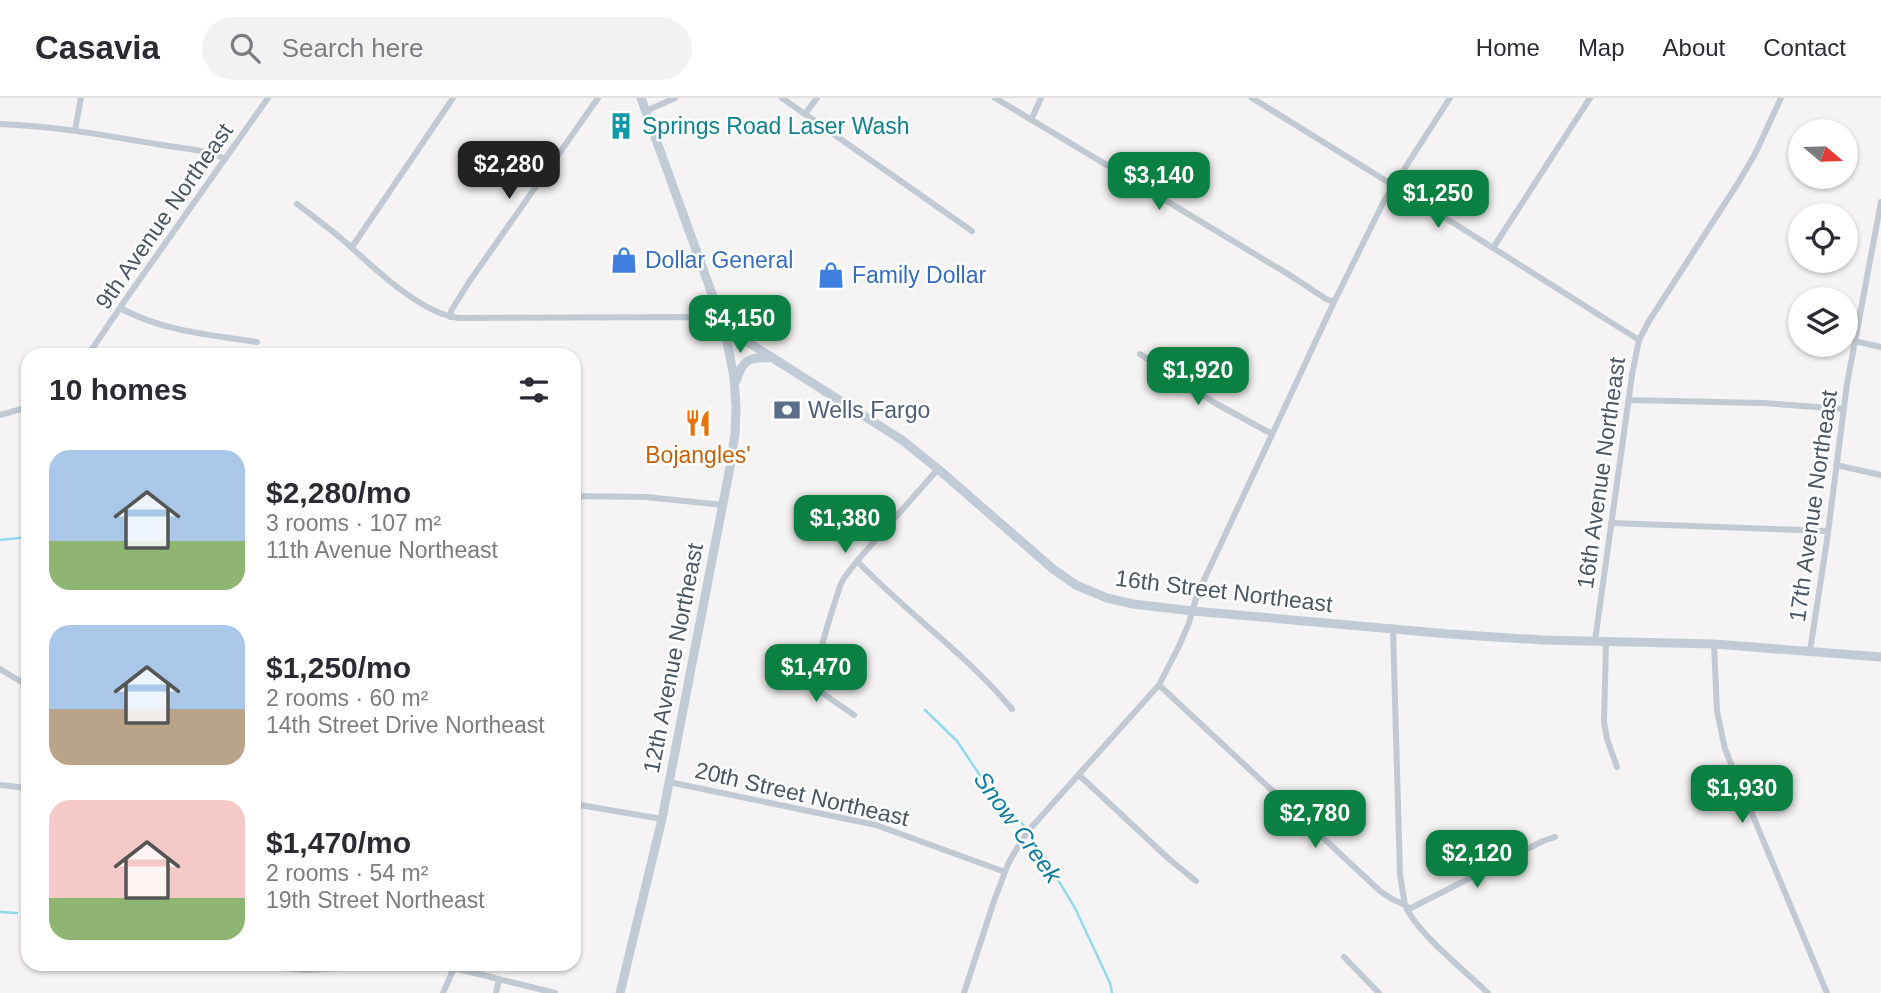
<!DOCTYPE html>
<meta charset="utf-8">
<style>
:root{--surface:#fff;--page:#f2f2f3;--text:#2b2b33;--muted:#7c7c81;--line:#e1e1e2;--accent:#0b8043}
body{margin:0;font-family:Arial,sans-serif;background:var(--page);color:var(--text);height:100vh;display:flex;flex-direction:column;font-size:26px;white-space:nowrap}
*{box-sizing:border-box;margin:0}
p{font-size:23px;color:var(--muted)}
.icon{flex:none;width:38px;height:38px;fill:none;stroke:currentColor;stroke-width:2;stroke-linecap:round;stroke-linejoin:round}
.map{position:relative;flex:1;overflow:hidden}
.details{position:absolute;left:21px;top:250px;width:560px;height:623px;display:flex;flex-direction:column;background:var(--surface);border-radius:21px;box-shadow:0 2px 5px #0004}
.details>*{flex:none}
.needle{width:46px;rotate:109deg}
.tools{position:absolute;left:1788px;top:21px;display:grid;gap:14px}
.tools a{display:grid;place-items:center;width:70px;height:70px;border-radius:50%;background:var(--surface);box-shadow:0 2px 5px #0004;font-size:35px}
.price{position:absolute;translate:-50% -60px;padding:0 16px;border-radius:14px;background:var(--accent);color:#fff;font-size:23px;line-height:46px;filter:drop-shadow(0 2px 4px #0008)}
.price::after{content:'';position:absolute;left:50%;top:42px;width:21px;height:16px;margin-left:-10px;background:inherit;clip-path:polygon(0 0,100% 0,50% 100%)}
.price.current{background:#222;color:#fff}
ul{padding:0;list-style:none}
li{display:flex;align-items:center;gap:21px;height:175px;padding:0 28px}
li span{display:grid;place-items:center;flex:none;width:196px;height:140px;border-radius:21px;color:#555}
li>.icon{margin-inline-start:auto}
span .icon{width:84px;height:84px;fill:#fffc;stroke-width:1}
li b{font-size:30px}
h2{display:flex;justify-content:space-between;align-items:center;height:84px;padding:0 28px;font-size:30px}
header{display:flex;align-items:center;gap:42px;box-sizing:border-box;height:98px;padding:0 35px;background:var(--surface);border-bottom:2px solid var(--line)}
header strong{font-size:33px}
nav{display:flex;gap:38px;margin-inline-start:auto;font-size:24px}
.search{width:490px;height:63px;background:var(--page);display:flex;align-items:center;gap:18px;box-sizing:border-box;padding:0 24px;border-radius:38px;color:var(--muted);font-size:26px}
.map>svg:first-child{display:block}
</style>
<header>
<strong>Casavia</strong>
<div class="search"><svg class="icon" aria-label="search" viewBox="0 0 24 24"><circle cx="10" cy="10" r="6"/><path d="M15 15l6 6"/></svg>Search here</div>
<nav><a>Home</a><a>Map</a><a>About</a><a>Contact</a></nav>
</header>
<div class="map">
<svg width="1881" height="895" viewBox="0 0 1881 895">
<rect width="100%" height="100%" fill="#f5f3f3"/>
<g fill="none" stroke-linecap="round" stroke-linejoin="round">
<!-- stream -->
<path stroke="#90daee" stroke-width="2.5" d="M0 442 28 439
M925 612 957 643 995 700 1021 724 1035 744 1075 810 1110 885 1112 895
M0 814 17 815"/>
<!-- street -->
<path stroke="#c1cad2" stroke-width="6" d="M782 0 972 133
M995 0 1288 176 1326 201 1334 204
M1252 0 1417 102 1639 242
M646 13 675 0
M805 16 817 0
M1031 22 1041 0
M0 26C53 28 104 37 156 46 179 50 205 51 225 61
M75 32 81 0
M297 106C315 120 335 134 352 150 378 174 423 216 459 220L703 219 723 229
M352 149 453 0
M1493 150 1590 0
M120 210C162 233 210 237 257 244
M450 219 451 213 469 184 598 0
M1854 243 1881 249
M1140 256 1215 305 1272 336
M88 257 128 198 268 0
M1629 302 1763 305 1843 311
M0 317 28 309
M1836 367 1881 377
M574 398 646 399 723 407
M1611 425 1828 433
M857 463C907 515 966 556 1012 611
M1393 531 1400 777 1405 807 1409 810H1411L1543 743 1555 739
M1595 543 1632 277 1639 242 1649 223 1738 85 1755 56 1781 0
M1606 543 1604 624 1607 641 1617 669
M1714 546 1717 613 1725 651 1827 895
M1810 553 1827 442 1847 286 1881 104
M0 571 28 588
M1159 587 1380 793 1392 801 1405 807C1415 833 1466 874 1488 895
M854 617C844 609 825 599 818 590 809 577 835 505 840 488L844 480 857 463 938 371
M1079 677 1169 761 1196 783
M669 684 876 727 1005 774
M0 687 28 690
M574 706 662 721
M1344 859 1379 895
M236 866 305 872 378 868 454 870 555 895
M443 895 454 870
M496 895 499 881
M964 895 994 803 1008 766 1016 752 1029 732 1159 587 1179 548 1189 525 1197 497 1334 204 1385 101 1450 0"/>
<!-- secondary -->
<path stroke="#c1cbd6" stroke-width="9" d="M724 229 902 342 938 371 1053 471 1076 487 1107 500 1133 506 1193 513 1449 536 1543 542 1714 546 1881 559
M736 283C742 264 748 258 768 260
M620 895 662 721 730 369 735 336 736 309 734 279 724 229 641 0"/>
</g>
<!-- icons -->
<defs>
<symbol id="building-bare" viewBox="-9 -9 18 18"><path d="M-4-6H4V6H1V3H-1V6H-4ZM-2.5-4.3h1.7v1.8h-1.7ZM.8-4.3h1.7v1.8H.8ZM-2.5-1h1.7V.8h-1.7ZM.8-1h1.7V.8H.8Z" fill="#0f9aa8" stroke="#fff" stroke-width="2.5" paint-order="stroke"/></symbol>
<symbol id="shop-bare" viewBox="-9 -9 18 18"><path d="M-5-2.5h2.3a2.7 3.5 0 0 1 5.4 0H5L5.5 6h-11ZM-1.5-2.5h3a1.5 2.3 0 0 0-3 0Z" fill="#3f7fe0" stroke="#fff" stroke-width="2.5" paint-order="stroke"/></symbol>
<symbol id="bank-bare" viewBox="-9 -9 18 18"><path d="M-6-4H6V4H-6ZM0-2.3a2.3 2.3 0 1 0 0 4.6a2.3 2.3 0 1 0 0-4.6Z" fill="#5c6f8a" stroke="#fff" stroke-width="2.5" paint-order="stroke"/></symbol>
<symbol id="restaurant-bare" viewBox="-9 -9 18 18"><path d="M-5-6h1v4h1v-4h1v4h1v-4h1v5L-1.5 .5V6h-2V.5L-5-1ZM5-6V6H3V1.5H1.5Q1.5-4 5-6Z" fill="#e8710a" stroke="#fff" stroke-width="2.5" paint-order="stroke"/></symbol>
</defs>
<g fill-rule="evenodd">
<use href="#building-bare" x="602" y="9" width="38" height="38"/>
<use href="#shop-bare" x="605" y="143" width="38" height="38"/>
<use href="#shop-bare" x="812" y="158" width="38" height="38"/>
<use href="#bank-bare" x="768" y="293" width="38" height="38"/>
<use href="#restaurant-bare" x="679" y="306" width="38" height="38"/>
</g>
<g text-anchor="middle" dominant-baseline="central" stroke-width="5" stroke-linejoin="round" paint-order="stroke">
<!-- culture labels -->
<g font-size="23" fill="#0d838f" stroke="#fff" text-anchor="start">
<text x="642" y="28">Springs Road Laser Wash</text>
</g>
<!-- street labels -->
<g font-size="23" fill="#4a5661" stroke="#fff">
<text transform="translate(164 118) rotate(-55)">9th Avenue Northeast</text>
<text transform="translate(1601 375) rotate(-82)">16th Avenue Northeast</text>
<text transform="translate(1813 408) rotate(-82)">17th Avenue Northeast</text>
<text transform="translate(1224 493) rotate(7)">16th Street Northeast</text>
<text transform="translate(673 560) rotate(-79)">12th Avenue Northeast</text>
<text transform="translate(802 696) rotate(13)">20th Street Northeast</text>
</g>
<!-- shop labels -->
<g font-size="23" fill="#366cbe" stroke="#fff" text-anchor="start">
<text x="645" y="162">Dollar General</text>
<text x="852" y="177">Family Dollar</text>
</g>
<!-- service labels -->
<g font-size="23" fill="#4e5e75" stroke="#fff" text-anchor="start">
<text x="808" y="312">Wells Fargo</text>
</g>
<!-- food labels -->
<g font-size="23" fill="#c56008" stroke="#fff">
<text x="698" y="357">Bojangles'</text>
</g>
<!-- water labels -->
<g font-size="24" font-style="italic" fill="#0c7c9b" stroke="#fff">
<text transform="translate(1018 729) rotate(54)">Snow Creek</text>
</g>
</g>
</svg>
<div class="tools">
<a><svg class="needle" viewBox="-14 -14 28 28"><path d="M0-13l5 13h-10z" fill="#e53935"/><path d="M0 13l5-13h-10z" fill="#7c7c81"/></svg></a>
<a><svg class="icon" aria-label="locate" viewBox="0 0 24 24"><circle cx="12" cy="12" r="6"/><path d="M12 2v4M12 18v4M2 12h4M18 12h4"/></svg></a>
<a><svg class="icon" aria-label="layers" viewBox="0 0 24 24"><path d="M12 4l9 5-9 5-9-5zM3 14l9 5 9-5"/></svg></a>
</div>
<b class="price current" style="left:509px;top:103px">$2,280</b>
<b class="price" style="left:1159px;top:114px">$3,140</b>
<b class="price" style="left:1438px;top:132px">$1,250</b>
<b class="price" style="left:740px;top:257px">$4,150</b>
<b class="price" style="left:1198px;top:309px">$1,920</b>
<b class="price" style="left:845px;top:457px">$1,380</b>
<b class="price" style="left:816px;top:606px">$1,470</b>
<b class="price" style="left:1742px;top:727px">$1,930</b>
<b class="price" style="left:1315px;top:752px">$2,780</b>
<b class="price" style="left:1477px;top:792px">$2,120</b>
<section class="details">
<h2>10 homes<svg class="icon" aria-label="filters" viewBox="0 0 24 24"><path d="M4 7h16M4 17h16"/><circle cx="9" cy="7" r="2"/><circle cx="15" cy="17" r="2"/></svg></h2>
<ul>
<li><span style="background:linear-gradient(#a9c7e8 65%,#8fb573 0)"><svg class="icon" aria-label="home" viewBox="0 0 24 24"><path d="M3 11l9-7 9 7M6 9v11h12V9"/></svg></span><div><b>$2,280/mo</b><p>3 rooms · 107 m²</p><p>11th Avenue Northeast</p></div></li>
<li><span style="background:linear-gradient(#a9c7e8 60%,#b9a48a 0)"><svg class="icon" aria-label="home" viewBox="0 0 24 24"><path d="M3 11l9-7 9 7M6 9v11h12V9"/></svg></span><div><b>$1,250/mo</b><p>2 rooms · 60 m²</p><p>14th Street Drive Northeast</p></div></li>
<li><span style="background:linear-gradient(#f6c9c9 70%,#8fb573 0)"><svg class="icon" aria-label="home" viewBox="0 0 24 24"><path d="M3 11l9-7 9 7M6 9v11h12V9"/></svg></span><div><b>$1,470/mo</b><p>2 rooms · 54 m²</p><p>19th Street Northeast</p></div></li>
</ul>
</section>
</div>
